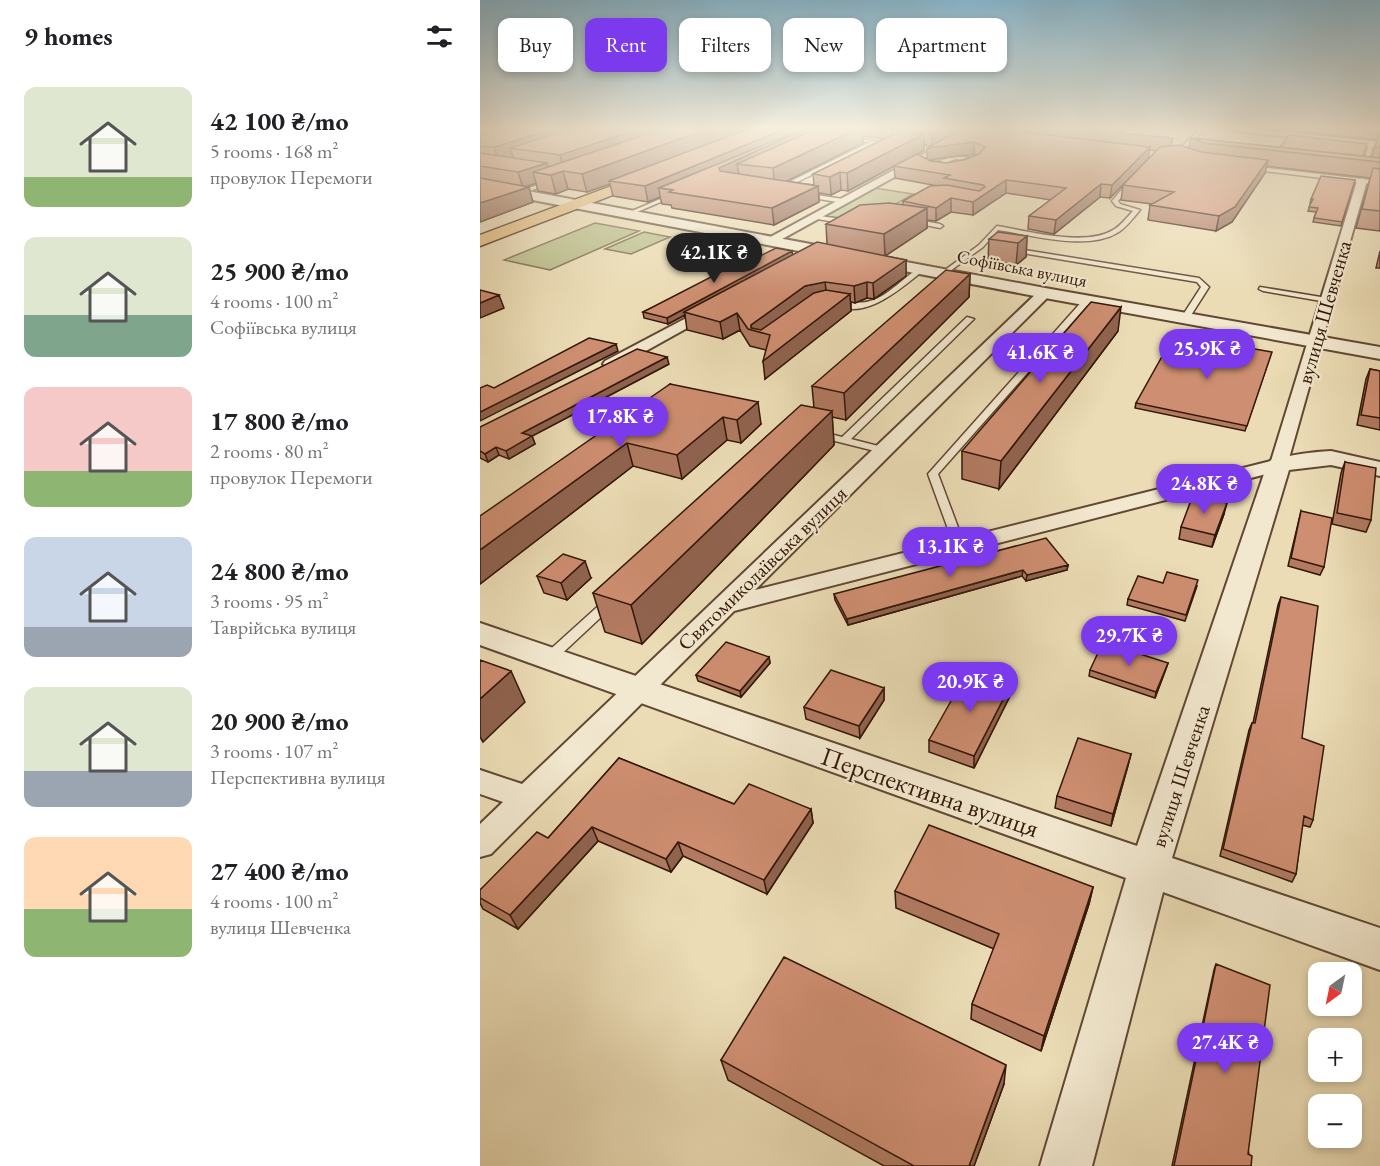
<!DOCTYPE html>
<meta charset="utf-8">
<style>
:root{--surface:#fff;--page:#f6f6f6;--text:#202124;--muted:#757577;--accent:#7c3aed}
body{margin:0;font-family:"EB Garamond",serif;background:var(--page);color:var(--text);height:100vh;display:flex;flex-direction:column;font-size:22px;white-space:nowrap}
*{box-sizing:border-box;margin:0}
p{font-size:20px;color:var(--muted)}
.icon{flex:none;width:33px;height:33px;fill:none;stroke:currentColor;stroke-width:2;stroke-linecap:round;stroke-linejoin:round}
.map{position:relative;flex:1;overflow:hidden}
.side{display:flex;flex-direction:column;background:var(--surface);width:480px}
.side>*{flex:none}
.guide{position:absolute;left:18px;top:18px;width:570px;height:54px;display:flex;gap:12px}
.needle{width:39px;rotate:213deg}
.tools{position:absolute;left:828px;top:962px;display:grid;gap:12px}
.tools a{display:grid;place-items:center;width:54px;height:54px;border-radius:12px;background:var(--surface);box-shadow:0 3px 9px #0003;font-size:30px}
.price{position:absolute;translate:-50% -51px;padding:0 14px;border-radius:21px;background:var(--accent);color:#fff;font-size:20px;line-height:39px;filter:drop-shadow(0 2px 3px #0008)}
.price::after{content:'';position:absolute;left:50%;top:36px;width:18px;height:14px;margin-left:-9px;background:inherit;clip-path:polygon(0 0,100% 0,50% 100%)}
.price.active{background:#222;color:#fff}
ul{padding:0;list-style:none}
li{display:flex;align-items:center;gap:18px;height:150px;padding:0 24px}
li span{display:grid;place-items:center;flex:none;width:168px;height:120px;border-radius:12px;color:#555}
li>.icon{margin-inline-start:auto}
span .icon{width:72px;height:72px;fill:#fffc;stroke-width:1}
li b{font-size:26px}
h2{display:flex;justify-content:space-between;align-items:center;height:72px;padding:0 24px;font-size:26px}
.chip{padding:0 21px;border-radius:12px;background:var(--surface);box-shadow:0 3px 9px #0003;font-size:21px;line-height:54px}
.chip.active{background:var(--accent);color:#fff}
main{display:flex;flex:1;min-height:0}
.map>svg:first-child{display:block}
</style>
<main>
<section class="side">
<h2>9 homes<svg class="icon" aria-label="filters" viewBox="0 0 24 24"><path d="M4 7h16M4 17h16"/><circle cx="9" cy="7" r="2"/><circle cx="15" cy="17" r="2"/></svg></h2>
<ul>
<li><span style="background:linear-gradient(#dfe7d0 75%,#8fb573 0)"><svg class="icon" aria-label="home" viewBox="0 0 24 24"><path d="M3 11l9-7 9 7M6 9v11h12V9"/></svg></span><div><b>42 100 ₴/mo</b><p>5 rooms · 168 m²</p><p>провулок Перемоги</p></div></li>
<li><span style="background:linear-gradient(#dfe7d0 65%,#7fa58c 0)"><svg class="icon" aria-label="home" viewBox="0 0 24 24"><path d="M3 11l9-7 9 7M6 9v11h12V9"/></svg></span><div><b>25 900 ₴/mo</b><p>4 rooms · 100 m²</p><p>Софіївська вулиця</p></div></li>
<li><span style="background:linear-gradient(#f6c9c9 70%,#8fb573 0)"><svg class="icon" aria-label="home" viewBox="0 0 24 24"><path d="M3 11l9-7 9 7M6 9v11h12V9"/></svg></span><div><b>17 800 ₴/mo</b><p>2 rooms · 80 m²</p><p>провулок Перемоги</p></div></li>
<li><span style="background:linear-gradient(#c9d6e8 75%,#9aa5b1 0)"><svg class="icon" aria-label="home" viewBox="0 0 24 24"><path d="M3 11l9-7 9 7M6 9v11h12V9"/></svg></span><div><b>24 800 ₴/mo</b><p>3 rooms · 95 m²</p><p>Таврійська вулиця</p></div></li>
<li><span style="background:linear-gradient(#dfe7d0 70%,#9aa5b1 0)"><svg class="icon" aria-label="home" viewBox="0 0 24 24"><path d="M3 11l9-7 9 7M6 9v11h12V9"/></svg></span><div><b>20 900 ₴/mo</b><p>3 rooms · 107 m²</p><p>Перспективна вулиця</p></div></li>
<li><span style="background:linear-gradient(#ffd9b3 60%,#8fb573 0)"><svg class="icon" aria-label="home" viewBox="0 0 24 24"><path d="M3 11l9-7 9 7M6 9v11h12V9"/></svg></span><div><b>27 400 ₴/mo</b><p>4 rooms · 100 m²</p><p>вулиця Шевченка</p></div></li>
</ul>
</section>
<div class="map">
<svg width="900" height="1166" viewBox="0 0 900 1166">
<rect width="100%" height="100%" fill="#ebdcb5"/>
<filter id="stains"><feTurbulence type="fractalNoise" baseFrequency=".00333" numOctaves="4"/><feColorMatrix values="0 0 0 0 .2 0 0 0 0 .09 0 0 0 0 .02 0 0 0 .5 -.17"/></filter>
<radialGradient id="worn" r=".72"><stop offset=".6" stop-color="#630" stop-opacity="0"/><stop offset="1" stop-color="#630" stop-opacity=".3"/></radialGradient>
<!-- green -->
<path fill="#babf8b" stroke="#766b4a" stroke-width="1.5" d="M394 188 433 194C398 215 385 222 343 216Z
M115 223 159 231 70 270 24 260Z
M164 232 190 237 151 254 125 249Z"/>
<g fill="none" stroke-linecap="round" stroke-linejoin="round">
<defs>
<path id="service" d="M719 129H724L700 156H693Z
M367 137 414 144 396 143 301 190H297V188L390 142 365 139Z
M891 143 893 144 887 168 882 169 889 144Z
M474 156 501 159 503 160 497 163 495 161 475 159 464 164 452 167 449 165Z
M770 166 900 181V185L768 169Z
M73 179 75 182 41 194 36 193Z
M650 180 655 181 638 201 640 204 660 210C653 218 646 228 637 233 607 251 551 235 518 230L503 247 466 274 461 273 499 245 517 226C548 231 605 247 633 230 641 226 647 217 653 211L636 206 632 201Z
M323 193 363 199 366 201 363 203 321 196Z
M192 194 197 195 150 215 145 214Z
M333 215 368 220 371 222 368 224 331 218Z
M432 219 460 224 463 226 460 228 430 222Z
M532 248 719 278 729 287 708 320H705L701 318 721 287 717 282 530 251 529 250Z
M442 267 445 269 444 270C421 288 385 322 353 304 363 299 379 305 390 301 411 295 423 276 442 267Z
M780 287 847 298 851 300 847 302 783 291 779 289Z
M605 298 612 300 458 474 485 546 479 549 475 548 448 474Z
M487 317 494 319 371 439 406 448V452L403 453 335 436V432L338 431 362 437Z
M130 598 134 599 136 602 134 605 74 661H64L62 658 64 655 126 599Z"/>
<path id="minor" d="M742 129H774L900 142V148Z
M473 138 477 141 476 143 293 244 289 245 283 241Z
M882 178 887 181 806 469 254 611 11 854 0 857V824L23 802 0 794V770L42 784 560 290 565 289 572 293 275 590 791 461 877 181Z
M231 305 236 306 238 309 236 312 137 367 131 369 123 364 125 361Z"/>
<path id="tertiary" d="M0 182 565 288 900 347V359L565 298 0 190Z
M851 451 900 462V476L851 465 809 470 692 858 900 928V970L683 892 612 1166H560L646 878 0 645V623L657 846 787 465 791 460C811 455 830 452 851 451Z"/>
<path id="primary" d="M172 171 179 175 177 178 0 246V235Z"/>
</defs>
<!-- service casing -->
<use href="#service" stroke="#614833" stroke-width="3"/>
<!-- minor casing -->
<use href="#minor" stroke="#614833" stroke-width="4"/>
<!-- tertiary casing -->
<use href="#tertiary" stroke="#614833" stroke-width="4"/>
<!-- primary casing -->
<use href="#primary" stroke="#331708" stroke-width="3"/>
<!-- service -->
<use href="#service" fill="#f2e8cf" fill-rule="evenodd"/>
<!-- minor -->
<use href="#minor" fill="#f2e8cf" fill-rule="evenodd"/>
<!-- tertiary -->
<use href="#tertiary" fill="#f2e8cf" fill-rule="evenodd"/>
<!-- primary -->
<use href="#primary" fill="#e6be7a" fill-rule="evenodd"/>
</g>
<!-- wall -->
<path fill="#b17a61" stroke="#331708" stroke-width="1.5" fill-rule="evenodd" d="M0 129H472V135L482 129H644L640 133 693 138 691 146 709 148 711 138 892 157 897 140 814 131 815 129H900V231L876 228 890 178 786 166 785 173 752 222 736 231 668 220 670 205 672 204 641 200 643 185 630 198 620 197 574 234 548 229 549 216 571 200 526 193 493 215 471 212 456 221 447 220V228L405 256 426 260V276L394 299 387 298 375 303 371 302V311L285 379 286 350 270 346 260 330 243 339 207 330 205 315 188 324 164 318 163 312 268 262 313 255 347 244 346 224 423 204V201L458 186 415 178 414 166 368 191 361 190 351 195 339 193V202L294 225 192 208 191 205 182 204 180 197 168 202 133 196 130 184 107 192 88 189 76 194 58 191 56 183 47 186 53 202 0 222ZM247 133 255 134 247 137ZM383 136 404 139 333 174 334 185 306 181 383 143ZM444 145 452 146 447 159 437 154 444 150ZM669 150 677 151 668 159ZM494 154 496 155 483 160 466 163 449 160Z
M875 180 861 226 833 222 836 212 828 211 831 203H830L831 199Z
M547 236 546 257 536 265 508 260 509 239Z
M900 251V268H896Z
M490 274 489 297 366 420 352 417 354 445 162 644 125 632 113 593 334 408 332 386Z
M638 331 519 489 482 479V451Z
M790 357 765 431 655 408 656 403Z
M189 364 52 436 55 444 29 459 19 455 8 462 0 458V427Z
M890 369 900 371V430L877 425 886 379Z
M190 384 281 424 261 443 247 440 202 479 153 466 0 584Z
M865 462 891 520 886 532 852 524 861 473Z
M821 511 844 567 840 575 808 566Z
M744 514 732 547 699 539 701 527Z
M588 565 587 570 546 581 542 576 368 625 355 600 354 594Z
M57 576 111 578 87 600 64 593Z
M717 586 705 621 647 605 648 599Z
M801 597 833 820 830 827 822 825 816 874 812 882 740 856 769 730 772 723H773L798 605Z
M289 657 290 663 261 697 218 681 216 675Z
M688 663 675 698 609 676 610 670Z
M531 684 530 696 494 768 449 752V740Z
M404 688V700L380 738 326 719 324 707Z
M651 754 631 826 575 808 577 796Z
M139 758 254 804 331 809 333 823 287 894 203 856 191 872 118 841 38 929 3 909 0 903V890L68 838Z
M613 887 609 904 561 1051 491 1019 492 1004 514 949 416 908 415 891Z
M736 964 771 1166H692L734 970Z
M241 1060 524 1084 494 1166H404L248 1080Z"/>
<!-- shaded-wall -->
<path fill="#90634f" stroke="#331708" stroke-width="1.5" d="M0 129H45L0 144Z
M74 129H120L30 148 33 157 19 162 14 147Z
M159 129H184L84 171 80 155Z
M227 129H246L247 139 129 181 130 184 107 192 102 174Z
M258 129H274L259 135Z
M305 129H317L318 133 325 129H355L257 164 259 175 193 190 179 188 180 197 168 202 165 186Z
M377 129H383V143L295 187 293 168Z
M457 129H472V135L452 146V132Z
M636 129H644L640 133 636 132Z
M444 134V150L368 191 367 173Z
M494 142V154L447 160V148Z
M670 147 668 159 630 198 632 185Z
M788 160 785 173 752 222 736 231 739 216Z
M67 163 70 175 53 172 56 183 43 188 38 172Z
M83 171 88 189 76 194 71 175Z
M360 172 361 190 351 195 350 177Z
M526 180V193L493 215V202Z
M621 184 620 197 574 234 576 220Z
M338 186 339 202 294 225 292 208Z
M49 187 53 202 0 222V203Z
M471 198V212L456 221V208Z
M447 208V228L405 256 404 234Z
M547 236 546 257 536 265 538 243Z
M312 251 313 256 204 312 205 315 188 324 187 318Z
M426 260V276L394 299 393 283Z
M490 274 489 297 366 420 364 393Z
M345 282 347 298 285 333 271 328V325L325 286Z
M387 282V298L375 303 374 286Z
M370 294 371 311 285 379 283 361Z
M19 295 24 308 0 318V303Z
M641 307 638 331 519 489 521 461Z
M257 313 260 330 243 339 240 322Z
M136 344 138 351 0 421V412Z
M187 357 189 364 52 436 55 444 29 459 26 451 42 433Z
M278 402 281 424 261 443 257 420Z
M352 411 354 445 162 644 151 605Z
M243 417 247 440 202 479 197 455Z
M147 443 153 466 0 584V550Z
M16 447 19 455 8 462 5 454Z
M747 503 744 514 732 547 735 535Z
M105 561 111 578 87 600 81 583Z
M588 565 587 570 546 581 547 575Z
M543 570 542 576 368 625 367 619Z
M289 657 290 663 261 697 260 691Z
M688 663 686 669 675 698 676 692Z
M31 671 45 702 3 742 0 737V699Z
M531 684 530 696 494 768V756Z
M404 688V700L380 738 379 726Z
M651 754 648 766 631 826 633 814Z
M331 809 333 823 287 894 284 880Z
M112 827 118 841 38 929 30 915Z
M198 842 203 856 191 872 186 859Z
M613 887 609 904 561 1051 564 1036Z
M526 1065 524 1084 494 1166H489Z"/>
<!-- building -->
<path fill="#ce8e71" stroke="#331708" stroke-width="1.5" d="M20 129H74L14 147 0 146V135Z
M91 129H159L80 155 30 148Z
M182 129H227L102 174 83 171 71 175 53 172Z
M268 129H305L165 186 129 181Z
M325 129 239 168 240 171 338 186 292 208 189 192 193 190 179 188 323 129Z
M336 129H377L293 168 257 164Z
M432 129H457L452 132Z
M482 129H518L670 147 632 185 621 184 576 220 549 216 586 188 526 180 493 202 471 198 456 208 423 201 450 186 467 185 499 191 505 187 503 185 464 178 470 175 414 166 437 154 450 161 466 163 483 160 499 154 505 147 494 142 447 148Z
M420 131 444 134 367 173 360 172 350 177 333 174Z
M899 134H900V148L895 147Z
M809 135 887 144 883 156 800 147Z
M711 138 900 158V162L724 143Z
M700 145 721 152 788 160 755 207 739 216 670 205 694 192 643 185 680 147Z
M0 153 67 163 38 172 0 166Z
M893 168 900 169V211L882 209Z
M841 176 875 180 862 222 834 218 838 208 829 207 833 199H831Z
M0 178 49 187 0 203Z
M409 203 447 208 404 234 346 224 380 205Z
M518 232 547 236 538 243 509 239Z
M337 242 426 260 393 283 387 282 374 286 345 282 325 286 271 325V328L281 330 334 293 346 290 370 294 283 361 290 335 268 329 257 313 240 322 204 312Z
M296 248 312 251 187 318 163 312 262 261 268 262Z
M466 270 490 274 364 393 332 386Z
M0 290 19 295 0 303Z
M611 302 641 307 521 461 482 451Z
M694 335 792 352 767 426 656 403Z
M109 338 136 344 0 412V388L7 385 14 388Z
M157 349 187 357 42 433 52 436 26 451 16 447 5 454 0 451V427Z
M890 369 900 371V418L881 415Z
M190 384 278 402 257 420 243 417 197 455 147 443 0 550V516Z
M321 405 352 411 151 605 113 593Z
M865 462 896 468 891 520 857 513Z
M713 495 747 503 735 535 701 527Z
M821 511 852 518 844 567 811 558Z
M566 538 588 565 547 575 543 570 367 619 354 594Z
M83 554 105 561 81 583 57 576Z
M687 572 718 580 706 615 648 599 658 576 683 583Z
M801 597 838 606 822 738 844 746 833 820 824 816 816 874 743 849 772 723H775Z
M246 642 289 657 260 691 216 675Z
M623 642 688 663 676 692 610 670Z
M0 660 31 671 0 699Z
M351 670 404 688 379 726 324 707Z
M488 671 531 684 494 756 449 740Z
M598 738 651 754 633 814 577 796Z
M139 758 254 804 269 784 331 809 284 880 198 842 186 859 112 827 30 915 0 898V890L57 832 68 838Z
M449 825 613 887 564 1036 492 1004 519 934 415 891Z
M304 957 526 1065 489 1166H434L241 1060Z
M736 964 790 985 768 1154 772 1156 771 1166H694Z"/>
<!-- sky -->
<linearGradient id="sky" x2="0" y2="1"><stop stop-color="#88b7ce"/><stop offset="0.44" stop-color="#f6efde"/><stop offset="1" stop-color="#f6efde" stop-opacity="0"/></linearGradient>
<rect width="900" height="293" fill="url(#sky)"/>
<g text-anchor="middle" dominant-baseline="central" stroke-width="4.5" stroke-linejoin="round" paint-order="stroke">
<!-- far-street labels -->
<g font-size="18" fill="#331708" stroke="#f2e8cf">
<text transform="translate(542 268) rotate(11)">Софіївська вулиця</text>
</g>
<!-- street labels -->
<g font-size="21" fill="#331708" stroke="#f2e8cf">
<text transform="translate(844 312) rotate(-74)">вулиця Шевченка</text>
<text transform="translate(282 568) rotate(-44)">Святомиколаївська вулиця</text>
<text transform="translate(700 776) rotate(-72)">вулиця Шевченка</text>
</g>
<!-- near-street labels -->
<g font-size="26" fill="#331708" stroke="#f2e8cf">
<text transform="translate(450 792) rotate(19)">Перспективна вулиця</text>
</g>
</g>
<rect width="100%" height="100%" filter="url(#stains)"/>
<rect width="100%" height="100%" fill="url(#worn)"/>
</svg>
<div class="tools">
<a><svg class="needle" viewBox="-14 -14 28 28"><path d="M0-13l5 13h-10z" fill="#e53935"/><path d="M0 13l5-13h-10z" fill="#757577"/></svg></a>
<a>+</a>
<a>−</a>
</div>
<b class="price active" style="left:234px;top:284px">42.1K ₴</b>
<b class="price" style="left:727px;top:380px">25.9K ₴</b>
<b class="price" style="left:560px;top:384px">41.6K ₴</b>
<b class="price" style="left:140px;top:448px">17.8K ₴</b>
<b class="price" style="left:724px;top:515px">24.8K ₴</b>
<b class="price" style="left:470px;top:578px">13.1K ₴</b>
<b class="price" style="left:649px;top:667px">29.7K ₴</b>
<b class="price" style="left:490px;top:713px">20.9K ₴</b>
<b class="price" style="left:745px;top:1074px">27.4K ₴</b>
<div class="guide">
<a class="chip">Buy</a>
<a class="chip active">Rent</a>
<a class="chip">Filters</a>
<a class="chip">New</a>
<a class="chip">Apartment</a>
</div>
</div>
</main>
